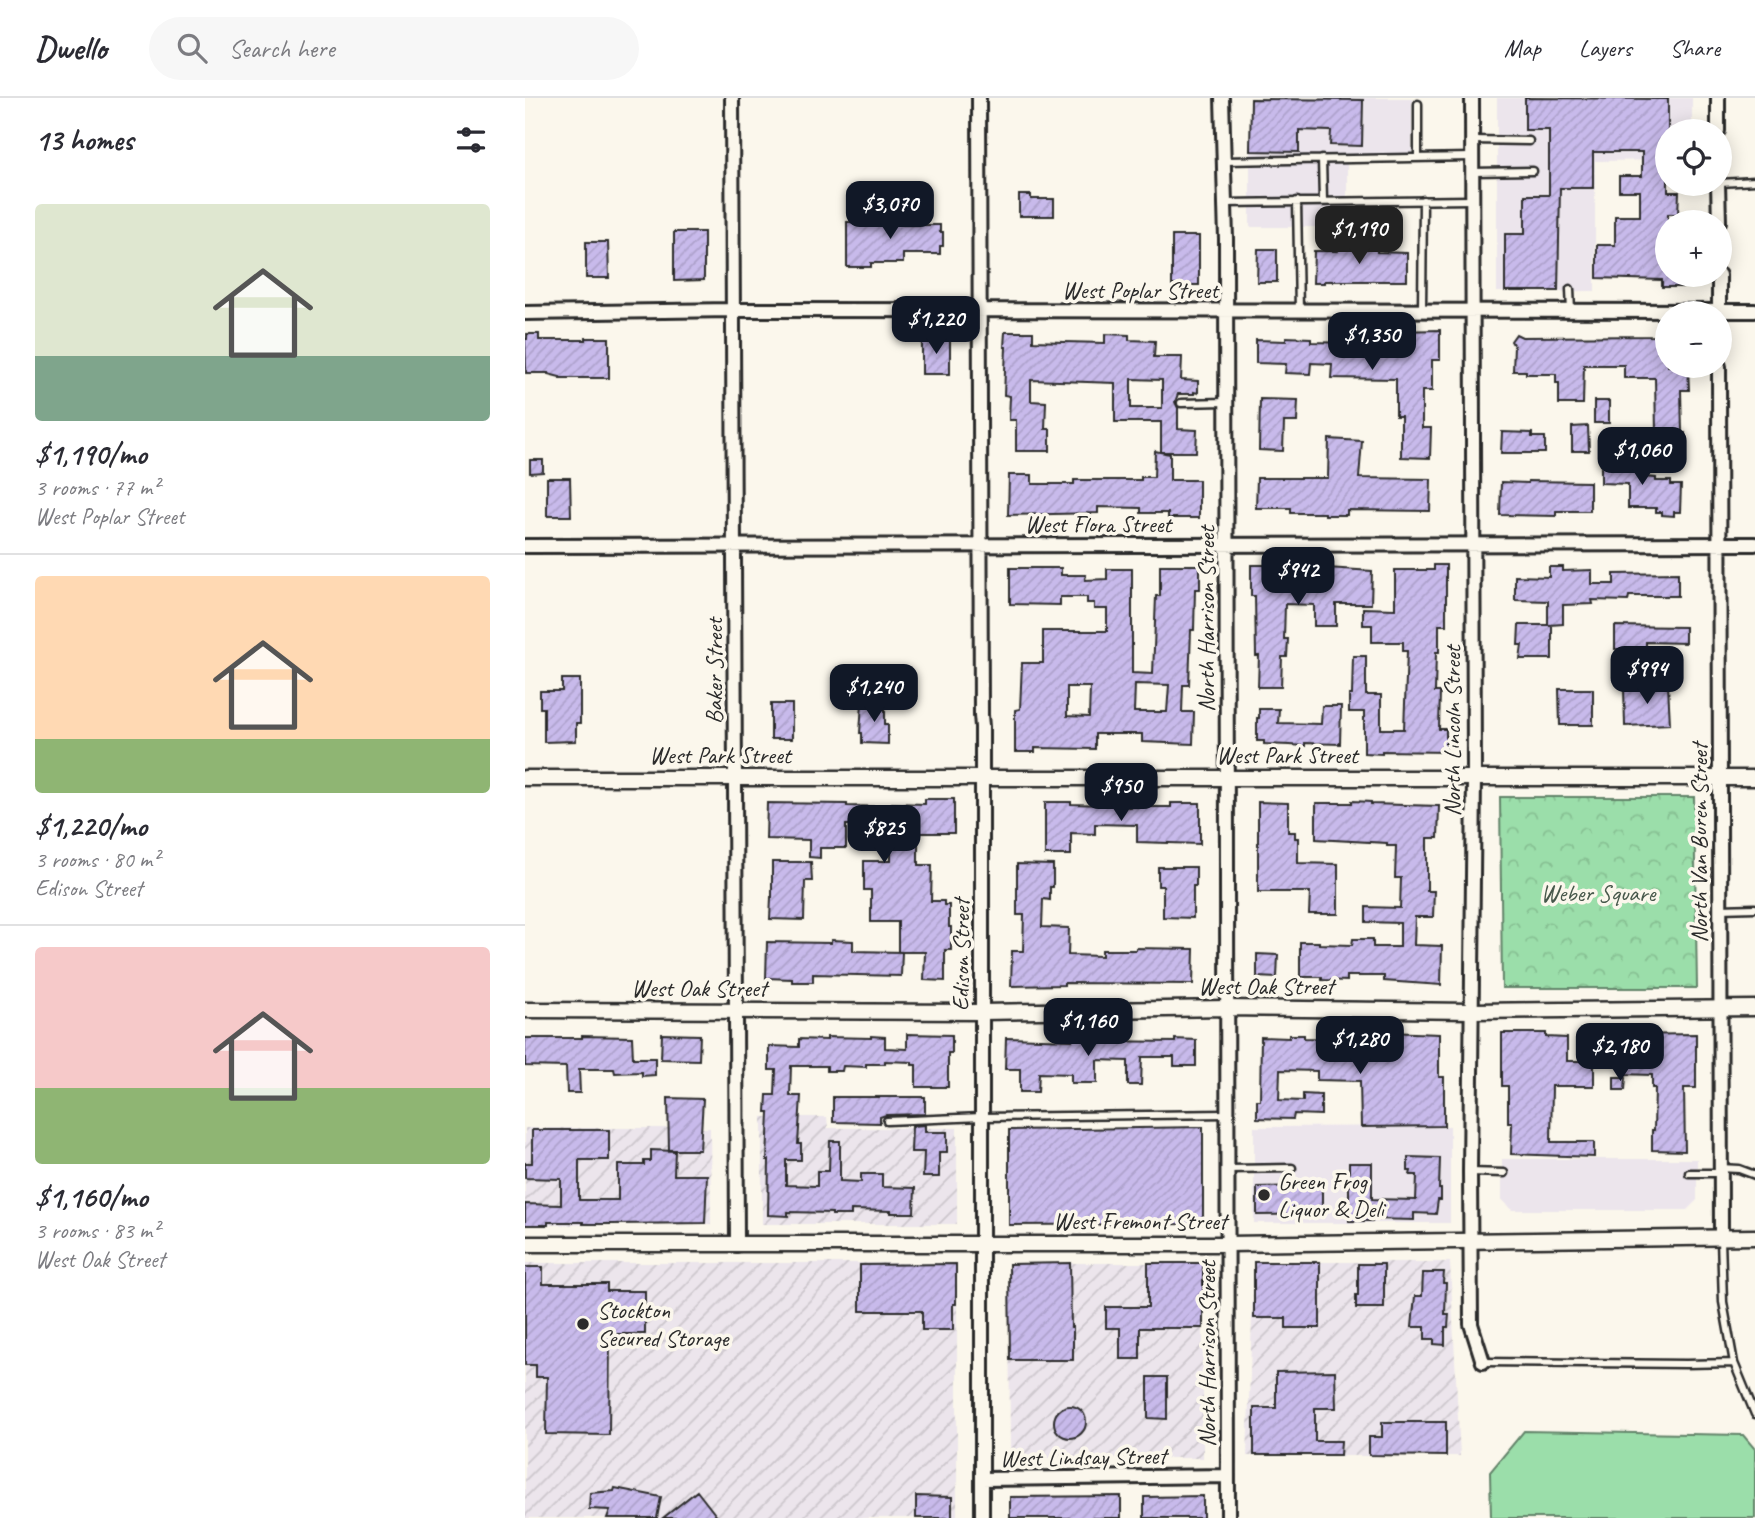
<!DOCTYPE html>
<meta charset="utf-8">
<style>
:root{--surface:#fff;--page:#f7f7f7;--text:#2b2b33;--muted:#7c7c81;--line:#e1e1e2;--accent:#111827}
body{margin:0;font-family:Caveat,sans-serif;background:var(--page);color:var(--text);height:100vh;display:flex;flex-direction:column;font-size:26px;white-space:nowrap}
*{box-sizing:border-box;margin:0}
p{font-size:23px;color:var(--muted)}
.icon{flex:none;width:38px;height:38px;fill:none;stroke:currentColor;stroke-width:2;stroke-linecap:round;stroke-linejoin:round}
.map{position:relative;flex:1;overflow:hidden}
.panel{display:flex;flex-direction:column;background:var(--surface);width:525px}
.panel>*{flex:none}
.fabs{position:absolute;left:1130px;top:21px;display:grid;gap:14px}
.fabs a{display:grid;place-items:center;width:77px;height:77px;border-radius:50%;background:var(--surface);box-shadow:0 4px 18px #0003;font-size:35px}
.price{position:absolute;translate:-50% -60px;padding:0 16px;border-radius:14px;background:var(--accent);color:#fff;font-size:23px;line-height:46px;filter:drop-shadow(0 2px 4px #0008)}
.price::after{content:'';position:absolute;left:50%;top:42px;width:21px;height:16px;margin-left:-10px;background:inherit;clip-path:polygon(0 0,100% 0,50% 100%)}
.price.current{background:#222;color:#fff}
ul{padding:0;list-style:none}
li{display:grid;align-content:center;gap:14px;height:371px;padding:0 35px}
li+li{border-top:2px solid var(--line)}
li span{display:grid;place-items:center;height:217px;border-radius:7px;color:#555}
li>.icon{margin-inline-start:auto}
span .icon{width:126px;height:126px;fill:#fffc;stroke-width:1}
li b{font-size:30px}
h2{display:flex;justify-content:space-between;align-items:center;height:84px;padding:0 35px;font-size:30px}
header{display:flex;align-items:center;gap:42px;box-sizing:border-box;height:98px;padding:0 35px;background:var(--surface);border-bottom:2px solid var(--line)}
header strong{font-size:33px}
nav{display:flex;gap:38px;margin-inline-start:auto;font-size:24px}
.search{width:490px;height:63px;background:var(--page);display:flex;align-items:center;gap:18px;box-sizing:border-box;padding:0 24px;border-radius:38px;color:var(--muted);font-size:26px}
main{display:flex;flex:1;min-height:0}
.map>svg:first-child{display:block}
</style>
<header>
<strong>Dwello</strong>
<div class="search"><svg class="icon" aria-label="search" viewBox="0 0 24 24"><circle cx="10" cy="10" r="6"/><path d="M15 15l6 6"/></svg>Search here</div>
<nav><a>Map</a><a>Layers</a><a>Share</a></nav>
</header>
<main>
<section class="panel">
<h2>13 homes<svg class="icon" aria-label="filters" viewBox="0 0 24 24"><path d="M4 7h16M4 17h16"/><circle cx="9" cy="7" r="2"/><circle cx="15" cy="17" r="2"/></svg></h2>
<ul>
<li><span style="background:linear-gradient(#dfe7d0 70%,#7fa58c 0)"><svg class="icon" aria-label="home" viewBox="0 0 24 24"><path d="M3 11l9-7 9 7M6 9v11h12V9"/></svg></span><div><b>$1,190/mo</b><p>3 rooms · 77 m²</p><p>West Poplar Street</p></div></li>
<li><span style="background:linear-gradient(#ffd9b3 75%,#8fb573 0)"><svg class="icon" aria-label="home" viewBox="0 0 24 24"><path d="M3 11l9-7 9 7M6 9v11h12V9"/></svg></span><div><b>$1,220/mo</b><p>3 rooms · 80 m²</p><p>Edison Street</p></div></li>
<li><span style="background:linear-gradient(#f6c9c9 65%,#8fb573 0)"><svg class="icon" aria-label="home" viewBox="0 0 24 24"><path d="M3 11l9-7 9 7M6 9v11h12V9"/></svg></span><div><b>$1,160/mo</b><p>3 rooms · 83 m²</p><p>West Oak Street</p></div></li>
</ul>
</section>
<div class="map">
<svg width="1230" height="1420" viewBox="0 0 1230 1420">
<defs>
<pattern id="industrial-furrows" width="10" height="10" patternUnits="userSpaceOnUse" patternTransform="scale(1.75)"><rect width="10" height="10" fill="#ece5ec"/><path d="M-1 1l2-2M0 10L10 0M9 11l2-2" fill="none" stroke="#cbc5cb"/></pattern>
<pattern id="forest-crowns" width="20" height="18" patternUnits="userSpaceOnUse" patternTransform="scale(1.75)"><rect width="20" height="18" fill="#9bdeaa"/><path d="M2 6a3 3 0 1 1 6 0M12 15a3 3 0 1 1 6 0" fill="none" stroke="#86bf92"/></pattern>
<pattern id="building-hatch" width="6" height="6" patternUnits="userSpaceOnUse" patternTransform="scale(1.75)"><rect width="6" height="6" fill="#c8baeb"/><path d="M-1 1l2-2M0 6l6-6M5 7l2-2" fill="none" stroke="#aca0ca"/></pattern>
</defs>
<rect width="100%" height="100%" fill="#fbf7ec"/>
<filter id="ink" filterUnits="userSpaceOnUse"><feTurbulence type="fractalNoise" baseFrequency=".0143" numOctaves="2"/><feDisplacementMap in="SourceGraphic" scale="14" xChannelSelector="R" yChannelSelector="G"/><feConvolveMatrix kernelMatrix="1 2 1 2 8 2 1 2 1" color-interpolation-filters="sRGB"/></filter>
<g filter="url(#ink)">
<!-- built -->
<path fill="#ece5ec" d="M725 0H887V63H822V129H725Z
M972 0H1167V33H1143V62L1070 63V193L972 194Z
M925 1028V1125H729V1029Z
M977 1061H1172V1102L1162 1112H987L977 1102Z"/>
<!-- industrial -->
<path fill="url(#industrial-furrows)" d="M237 1019H302L303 1030H432V1126H237Z
M0 1030H185L186 1126 0 1127Z
M729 1164H925L935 1358H722Z
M0 1165H432V1420H0Z
M484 1165H678V1360H485Z"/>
<!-- forest -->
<path fill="url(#forest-crowns)" stroke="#63846a" stroke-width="2" d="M975 699H1169L1172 890H977Z"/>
<!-- pitch -->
<path fill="#9bdeaa" stroke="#63846a" stroke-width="2" d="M999 1333 1218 1337 1230 1351V1420H966L965 1374Z"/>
<!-- building -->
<path fill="url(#building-hatch)" stroke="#2b2b2b" stroke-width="2" fill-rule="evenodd" d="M1000 0 1143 1V94H1154L1153 116H1143V177H1160V189H1137V182L1072 180V147H1090V118H1115V93H1094V78H1117V54H1068V90H1035L1033 193H980V136H1000V97H1024V32H1000Z
M726 1 838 2 837 48 805 47 806 33 774 32V54L725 53Z
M494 97H506V101H529V118H494Z
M378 118V127H415V134H418V148H415V156H378V165H346V169H322V124H352V119Z
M149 134H179V182L149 183Z
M647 138H674V187H647Z
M61 144H83L84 180H61Z
M733 151H752V184H732Z
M812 151H852V154L882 155V183H799V185H788L789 153H812Z
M915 232V262H907V293H897V330H906L905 360 876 359V318H871V281L806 280 807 266 786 265 785 276 760 275 761 266 731 265V242L761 243V239L786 240V244L828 245V241H848V247H872V233Z
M1131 232H1143V268H1163L1164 292H1156L1157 335H1160V358H1122V335H1131L1130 280H1099V267H1059L1058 306H1034V285H1031V276H1001V273H988L989 248 986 243 991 236 997 239 1131 238Z
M480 234H508V243L539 244 580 245V236L604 237V242L630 243 629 259H657L656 282 673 283V295L669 294V296H653L650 304 653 310V331L672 332 671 354H636V324H590V285L506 282V303L521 304 520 331H525V353H491V322H484L485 298 479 297 481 249H479ZM606 281 637 282V310H606Z
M2 236H14V242H61V240H84V280H35V279L23 276V275H1L0 241H2Z
M397 241H425V276H397Z
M735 301 773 302 772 324H759L758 353 734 352Z
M1069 303H1084V325H1069Z
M1063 328 1064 353H1047V329Z
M977 334 1007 335V339H1020V355H976Z
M804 341 837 343 834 380 906 381 905 413 822 412V417H800V415H766V410H731L732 380H803Z
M630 353 645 356V382H674V420H643V415H616V410L573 409V415L483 417 484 377H507V386H549V382H616V379H629Z
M5 362H18V374L5 375Z
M1076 362 1118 363V379L1131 380V383H1146V387H1156L1155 414H1149V418L1137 417V414H1131V410H1103V386L1076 385Z
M22 380H45L46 418H22Z
M1003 383 1065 384V413H1031V418L975 417 976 384 1003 385Z
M635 467H675V491H670L669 532H666L664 587H658L657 614H669L668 646 617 644V636H570V651L510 650V654H490V612L495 611 497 565H518V533H582V511H569V505H562V499H535V507L485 506V470H536V477H561L560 482 582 481V471H607V575L628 576 631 498H635ZM610 586 644 587 642 614H609ZM542 589H565L564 619 542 618Z
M726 467H744V470L772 471V474H803V470L847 473 846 506H811V528H789V507L760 506 759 541H763L762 559H757L756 589H733L734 558H731L730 498H726Z
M909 467H921V527H914V554H911L910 594H915L914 631H921V654L857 653V656L839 655V614H824V597H827L828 558H841V597H856V631H879L882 553H878V544H847V527H838V510L870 511V472H909Z
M1024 469H1038V473L1067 472V486H1089V476L1153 475V498H1104L1103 503 1067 502 1068 506 1038 507V526L1024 527H1027V561H995L997 547H993L994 527H1023V503L990 502V478L1024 479Z
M1090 528 1160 529V545L1121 544V552L1090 551Z
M37 581H55V625H51V643L19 644V610H15V593H37Z
M1143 587 1145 626 1100 628 1099 589Z
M1034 591H1068V627H1035Z
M337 604H355L354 611H360V626H363V646L337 645V635H335Z
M246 606H267V641H246Z
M797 608H816L815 646 780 645V648L764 647 739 646V643H732V620H734V611H754L753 625 796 626Z
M400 701H429V735H393V764H394V767H407L406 803H419V807H424V829H426V852H420V883L399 882 400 854H373V824H346V792H339V763H366V727H321V750H295V760L284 759V742L241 741 242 705 322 706V708L367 709V705L400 706Z
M827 703 846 704V706L914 708 913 740H902V793H909L908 819H890L889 847 917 848 916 887 859 883V878H822V883L797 882V879H775V844H794V846L827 847 828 841H848V849H875V825L841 824V809L875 810 876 780H870L871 748H862V745L791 741V705H827Z
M520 704H546V706L582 707V705L603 706V709H646V705H675V746L612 744V727L570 726V736L546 735V757H520Z
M733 704 763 705V734H770V740H773V765L813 766V816H784L785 794H733Z
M247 764H286L287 783H280L279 822 245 821 246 799H247Z
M492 766 528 767V789H525V802L518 801 517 829 544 830 543 857 577 858V852H611V850L669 851 668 886 539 885V887L486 888 487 853H498L499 817H492Z
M633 769H671V788H668V820L638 819V788H633Z
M306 842 328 843V853L377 854 376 878 288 876V884H267V881L241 880 242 844 306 845Z
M732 856 753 857 752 880 732 879Z
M863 934 914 936V979H919V1028L836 1029 835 983 792 982V973L755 972 754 1002 778 1003V996L796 997V1017L769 1016 768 1021 732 1020V1002H735L736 939 764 940V937H779V940L825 941V936L863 937Z
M977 935H1021V939L1042 940V963H1069V988H1027L1026 1044H1069V1059L986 1056 987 1025H983V988H977Z
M137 936 175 937 174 962 136 961Z
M382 936 427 937V955H423V989H391V967H387V964L360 963V966H341V969L318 968 317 973H302V968H266L265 998H276L273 1046H276V1062H261V1087L292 1088V1073H304L305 1043H315V1083L336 1084V1076H357V1089L390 1090 389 1115H366V1113L326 1112V1117H307V1115L263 1114V1118L243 1117 244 1062H242L244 1014H241L242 997H250L251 972H244V948L274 949V941L302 942V939L346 940V938L360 939V950L382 951Z
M1171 936V990H1159L1160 1053 1127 1052V1032H1129L1130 990H1127V977L1097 976 1098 937Z
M57 938 107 939 108 960H130V977L117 978V974L90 975 89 971H54L55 995H42L41 969 0 968V940H57Z
M481 940 547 942V940H572V943L650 944V941L671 942V968H649V959H617L616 987H603V963L572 962V985H546V976L514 975 513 994H495V971H480Z
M1089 979H1101L1100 992H1089Z
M308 999H400V1016L361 1017 355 1019V1025L308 1024Z
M143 1000 178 1001 175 1052H144Z
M400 1027V1034H422V1054H414V1079H398L399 1054H386L387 1028Z
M678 1029V1126L484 1127V1032Z
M7 1032H84V1062H54V1102H93V1067H119V1063H126V1052L150 1053 149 1077H182L180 1125 87 1126H58V1124H23V1127H0V1106L36 1107V1081L0 1080V1065H7Z
M883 1059 915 1060 914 1091H916V1102H913L911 1116 889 1115V1122L847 1121V1123H824V1065H847V1101L891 1102 892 1077H885L886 1073H883Z
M779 1088V1090H797V1116L732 1117V1089Z
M729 1164H795V1230H761V1220H729Z
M545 1165 546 1229H548V1262H485L484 1166Z
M623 1165H678V1230H615V1261H595V1230H581V1209H623Z
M431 1166V1206H428V1232H397V1213H335V1167Z
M833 1166H859V1210H831V1197H833Z
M0 1169H18V1186H82V1193H120V1236H85L84 1337 21 1336 22 1279H11V1267H0Z
M908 1174H919L918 1185H921L920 1216H924L923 1229H920V1247L909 1246V1241H900V1229H887L890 1198H897L898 1175H908Z
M810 1273 811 1310H790V1343H816L815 1357H729V1310H751V1274Z
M623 1279H642V1321L623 1320Z
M529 1324a16 16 0 1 1 32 0a16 16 0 1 1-32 0Z
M857 1324H921V1358L844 1357V1339H857Z
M90 1390 136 1399 132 1420H82L85 1412 64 1411 65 1395 89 1393Z
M172 1393 193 1420H138Z
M391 1398 427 1399V1420H391Z
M596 1398V1420H485V1399Z
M678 1398V1420H619V1399Z"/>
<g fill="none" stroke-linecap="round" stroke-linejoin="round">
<defs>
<path id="service" d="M947 42 1004 43
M893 60V6
M797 61 798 103
M699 63 947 59
M947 74 1008 73
M1195 85 1230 83
M772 103 774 213
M700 105 947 102
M1045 191 1046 214
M897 213 898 102
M656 305 701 304
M1195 811 1230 810
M362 1023 457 1019 702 1016
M1195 1070 1214 1071 1230 1077
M703 1071 767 1070
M945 1074 979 1075
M1164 1075H1196
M1196 1141 1198 1204 1209 1265 1230 1316
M958 1264 1161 1266 1209 1265"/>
<path id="minor" d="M207 0 212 1147
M454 0 456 617 457 629V1420
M697 0 701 141 703 1420
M947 0 949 680 945 1074 946 1226 958 1264
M1193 0V33
M1193 86 1194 124
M1194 177V215
M0 215 207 212 1230 213
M1194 268 1196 1139
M0 448 1230 446
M457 1381 702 1378"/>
<path id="tertiary" d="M0 680H1230
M0 912 457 914 702 910 947 913 1230 910
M0 1146H703L1230 1139"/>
</defs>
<!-- service casing -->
<use href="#service" stroke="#2b2b2b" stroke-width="11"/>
<!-- minor casing -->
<use href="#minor" stroke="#2b2b2b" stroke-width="18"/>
<!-- tertiary casing -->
<use href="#tertiary" stroke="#2b2b2b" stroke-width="19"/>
<!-- service -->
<use href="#service" stroke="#fbf7ec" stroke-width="6"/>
<!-- minor -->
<use href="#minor" stroke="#fbf7ec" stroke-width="12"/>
<!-- tertiary -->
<use href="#tertiary" stroke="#fbf7ec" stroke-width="14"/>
</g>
</g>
<!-- markers -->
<g fill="#2b2b2b" stroke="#fbf7ec" stroke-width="2.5">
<circle cx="739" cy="1097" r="7"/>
<circle cx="58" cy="1226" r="7"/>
</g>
<g text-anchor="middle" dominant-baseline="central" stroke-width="7" stroke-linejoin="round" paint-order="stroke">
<!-- street labels -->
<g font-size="24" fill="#2b2b2b" stroke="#fbf7ec">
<text x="615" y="192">West Poplar Street</text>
<text x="573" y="426">West Flora Street</text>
<text transform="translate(681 521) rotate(-90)">North Harrison Street</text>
<text transform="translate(189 573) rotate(-90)">Baker Street</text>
<text transform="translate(927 633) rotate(-90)">North Lincoln Street</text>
<text x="195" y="657">West Park Street</text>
<text x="762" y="657">West Park Street</text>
<text transform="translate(1174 745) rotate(-90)">North Van Buren Street</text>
<text transform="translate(436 857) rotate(-90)">Edison Street</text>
<text x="741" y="888">West Oak Street</text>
<text x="174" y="890">West Oak Street</text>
<text x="615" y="1123">West Fremont Street</text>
<text transform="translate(682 1256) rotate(-90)">North Harrison Street</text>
<text transform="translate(558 1359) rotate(-1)">West Lindsay Street</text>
</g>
<!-- park labels -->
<g font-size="24" fill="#47584b" stroke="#fbf7ec">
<text x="1073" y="795">Weber Square</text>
</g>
<!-- poi labels -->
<g font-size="24" fill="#2b2b2b" stroke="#fbf7ec" text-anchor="start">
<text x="753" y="1083">Green Frog<tspan x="753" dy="28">Liquor &amp; Deli</tspan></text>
<text x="72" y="1212">Stockton<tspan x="72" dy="28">Secured Storage</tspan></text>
</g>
</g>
</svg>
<div class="fabs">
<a><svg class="icon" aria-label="locate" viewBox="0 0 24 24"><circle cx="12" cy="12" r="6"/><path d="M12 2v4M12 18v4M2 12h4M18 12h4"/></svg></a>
<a>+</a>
<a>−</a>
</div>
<b class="price" style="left:365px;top:143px">$3,070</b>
<b class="price current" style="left:834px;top:168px">$1,190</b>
<b class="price" style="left:411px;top:258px">$1,220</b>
<b class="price" style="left:847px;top:274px">$1,350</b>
<b class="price" style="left:1117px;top:389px">$1,060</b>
<b class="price" style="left:773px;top:509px">$942</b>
<b class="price" style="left:1122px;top:608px">$994</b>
<b class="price" style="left:349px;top:626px">$1,240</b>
<b class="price" style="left:596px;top:725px">$950</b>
<b class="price" style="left:359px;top:767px">$825</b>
<b class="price" style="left:563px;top:960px">$1,160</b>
<b class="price" style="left:835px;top:978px">$1,280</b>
<b class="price" style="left:1095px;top:985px">$2,180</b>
</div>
</main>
